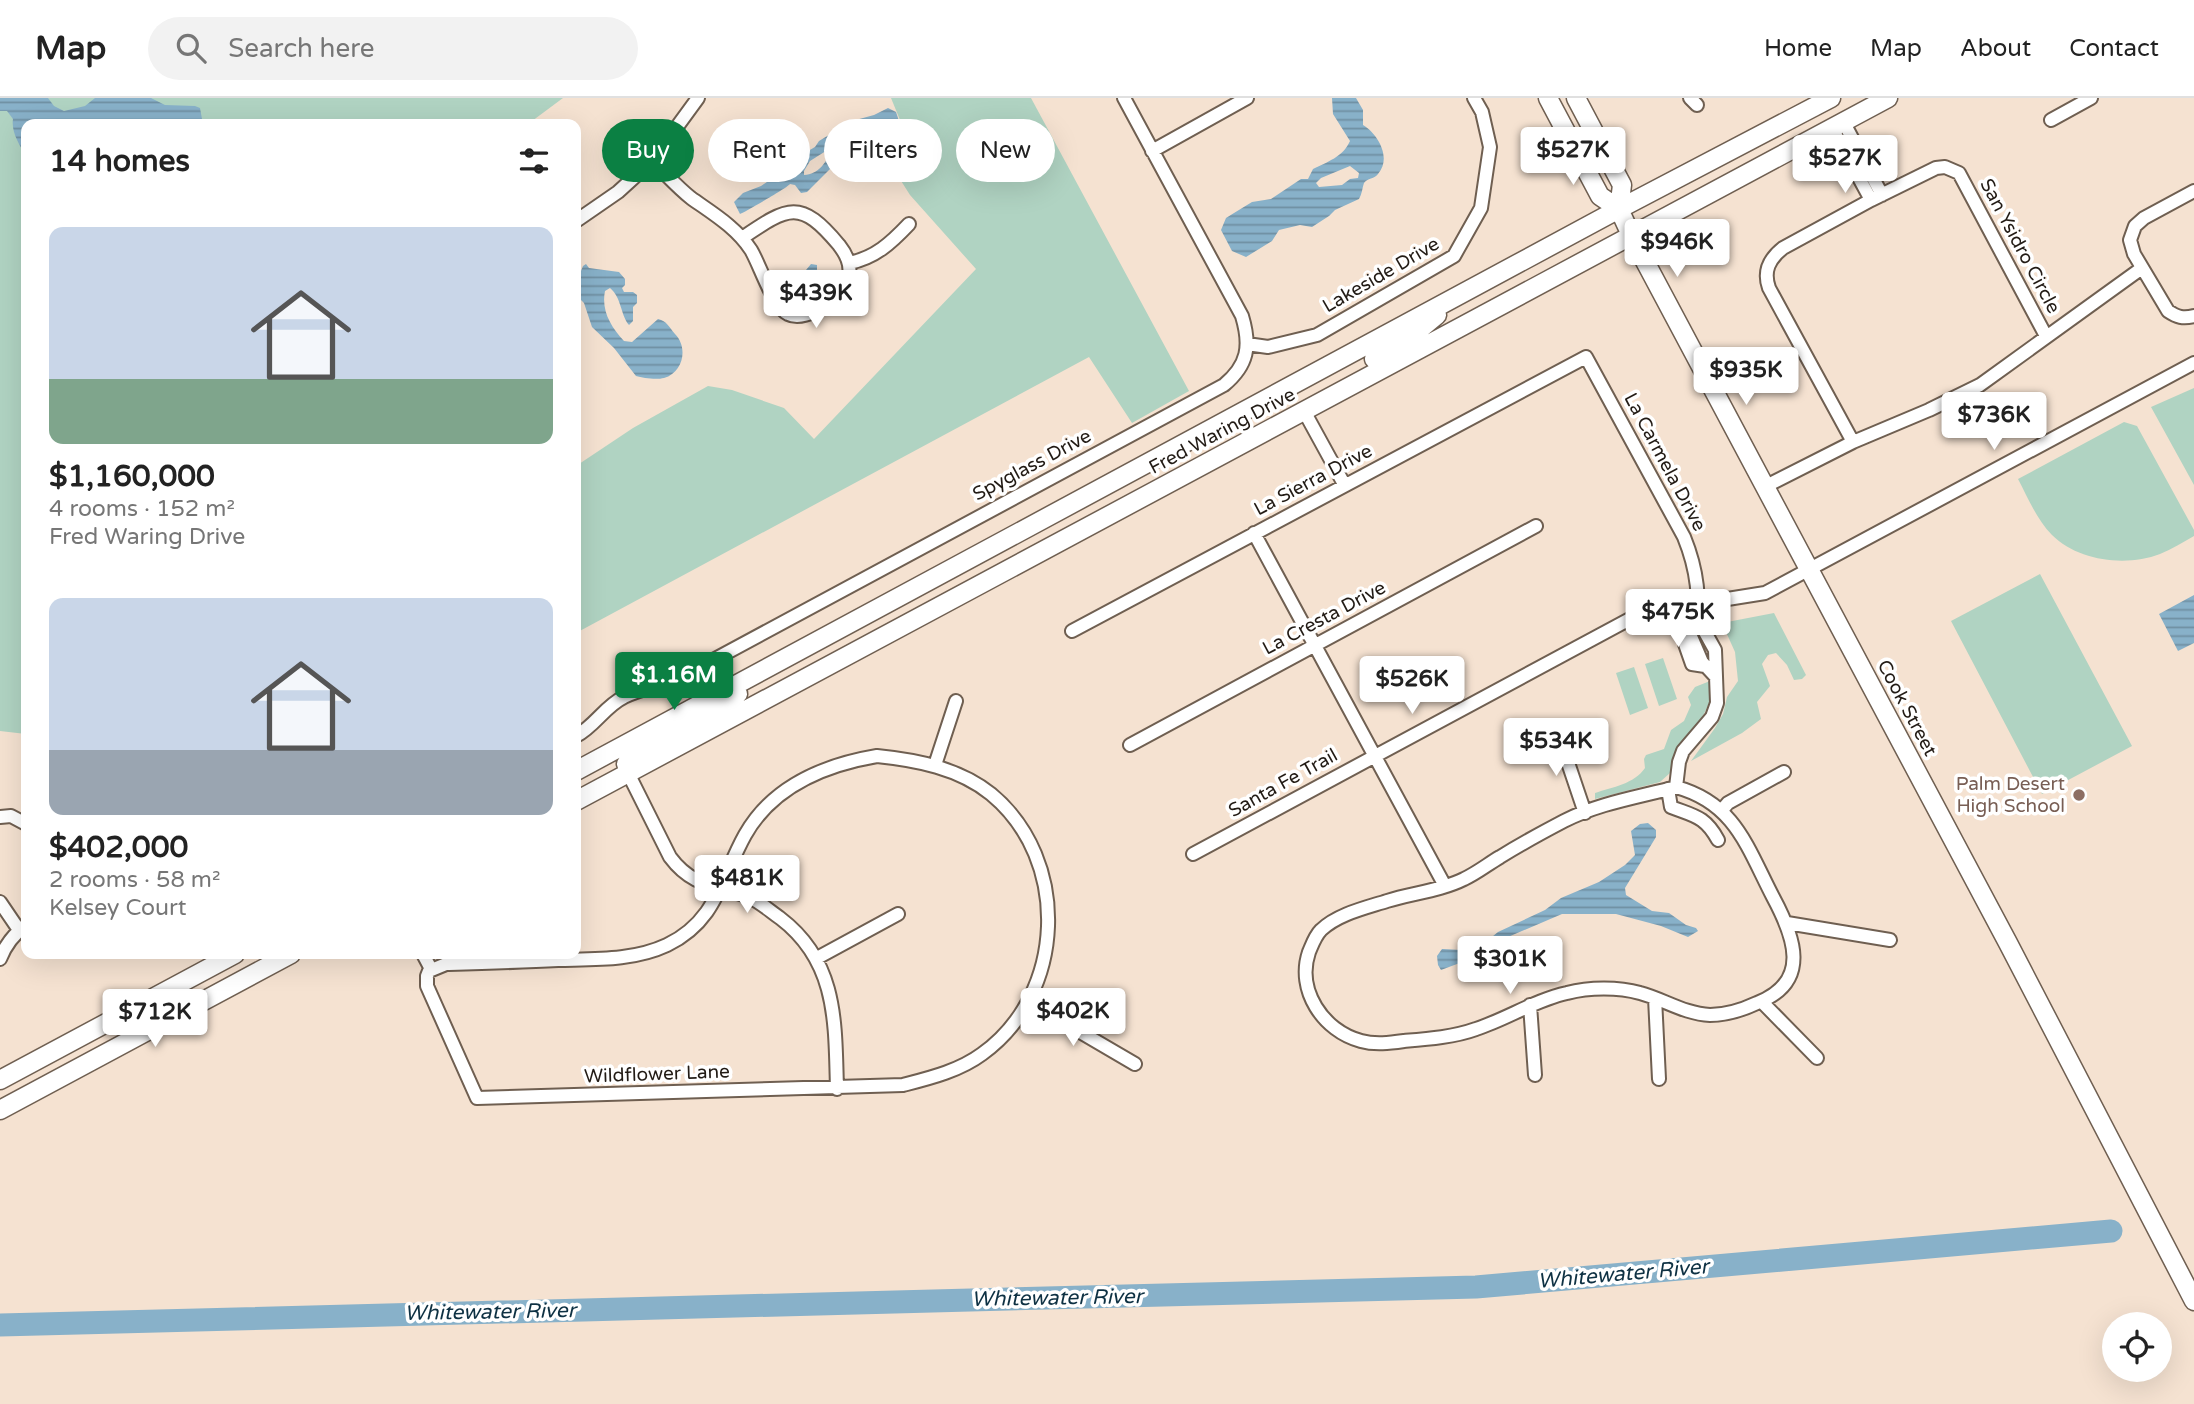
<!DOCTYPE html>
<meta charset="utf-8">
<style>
:root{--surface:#fff;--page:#f2f2f2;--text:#222;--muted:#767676;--line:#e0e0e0;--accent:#0b8043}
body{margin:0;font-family:"Varela Round",sans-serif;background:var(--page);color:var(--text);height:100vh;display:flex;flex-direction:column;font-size:26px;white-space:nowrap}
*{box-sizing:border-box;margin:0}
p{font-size:23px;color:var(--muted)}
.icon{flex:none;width:38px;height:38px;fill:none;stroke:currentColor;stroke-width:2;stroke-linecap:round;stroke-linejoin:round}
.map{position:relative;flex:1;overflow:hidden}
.panel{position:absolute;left:21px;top:21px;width:560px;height:840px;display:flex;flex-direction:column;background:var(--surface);border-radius:14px;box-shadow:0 7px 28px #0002}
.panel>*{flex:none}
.banner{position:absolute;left:602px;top:21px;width:665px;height:63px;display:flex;gap:14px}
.tools{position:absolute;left:2102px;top:1214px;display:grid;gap:14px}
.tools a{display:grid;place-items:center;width:70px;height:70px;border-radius:50%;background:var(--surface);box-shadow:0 7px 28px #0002;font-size:35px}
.price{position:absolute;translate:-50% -60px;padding:0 16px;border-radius:7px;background:#fff;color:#222;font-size:23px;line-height:46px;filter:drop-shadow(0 2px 4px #0008)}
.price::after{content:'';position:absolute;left:50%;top:42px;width:21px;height:16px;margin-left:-10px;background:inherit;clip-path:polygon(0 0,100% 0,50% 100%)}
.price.on{background:var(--accent);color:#fff}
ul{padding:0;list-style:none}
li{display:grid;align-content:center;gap:14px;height:371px;padding:0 28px}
li span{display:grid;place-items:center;height:217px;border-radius:14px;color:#555}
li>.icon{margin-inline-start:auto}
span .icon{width:126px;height:126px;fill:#fffc;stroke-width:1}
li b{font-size:30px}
h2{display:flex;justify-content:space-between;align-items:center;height:84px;padding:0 28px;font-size:30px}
.pill{padding:0 24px;border-radius:32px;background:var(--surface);box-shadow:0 7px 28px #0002;font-size:24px;line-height:63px}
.pill.on{background:var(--accent);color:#fff}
header{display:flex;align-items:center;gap:42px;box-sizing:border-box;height:98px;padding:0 35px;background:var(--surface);border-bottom:2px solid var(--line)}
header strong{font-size:33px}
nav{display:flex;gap:38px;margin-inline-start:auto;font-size:24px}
.search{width:490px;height:63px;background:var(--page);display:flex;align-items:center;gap:18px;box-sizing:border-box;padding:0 24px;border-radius:38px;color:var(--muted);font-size:26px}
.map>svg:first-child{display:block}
</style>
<header>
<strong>Map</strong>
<div class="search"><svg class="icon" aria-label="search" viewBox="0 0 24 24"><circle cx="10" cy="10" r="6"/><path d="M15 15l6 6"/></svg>Search here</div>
<nav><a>Home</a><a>Map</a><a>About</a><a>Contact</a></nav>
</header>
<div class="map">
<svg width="2194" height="1306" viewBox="0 0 2194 1306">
<defs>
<pattern id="water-rules" width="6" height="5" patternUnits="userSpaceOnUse" patternTransform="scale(1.75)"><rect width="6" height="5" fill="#88b1c9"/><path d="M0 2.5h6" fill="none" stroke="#6f8fa2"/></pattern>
</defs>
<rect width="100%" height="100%" fill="#f5e2d1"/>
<!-- green -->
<path fill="#b0d3c2" d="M0 0H563L528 26H26V636L0 633Z
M891 0H1031L1189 293 1132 325 1089 259 576 535V368L633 330 708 288 732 292 784 310 814 341 976 171 910 97 884 56 907 39Z
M2194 290V387L2151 309Z
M2124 324 2137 328 2194 432V438C2183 444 2172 451 2160 456 2126 469 2078 463 2052 437 2037 422 2028 400 2018 381Z
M2040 476 2132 648 2042 696 1951 523Z
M1774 515 1806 577 1802 581 1794 582 1787 567 1776 555 1768 557 1762 566 1770 588 1757 604 1761 621 1742 635 1691 663 1715 630 1723 616 1727 599 1738 583 1735 554 1722 525Z
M1663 560 1677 601 1659 608 1645 566Z
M1634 569 1648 610 1630 617 1616 575Z
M1710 583 1709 605 1704 616 1675 656 1670 675 1660 684 1595 701V695C1613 689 1634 686 1645 670L1644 661 1646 657 1664 651 1671 632 1684 623 1691 607 1688 599 1695 589Z"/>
<!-- water -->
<path fill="url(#water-rules)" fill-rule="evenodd" d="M0 0H48L54 8 64 13 85 8 95 0H151L165 7 195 8 200 10 202 21 206 26H26V57C19 47 11 33 13 21L7 13H0Z
M1332 0H1356L1363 12V27C1378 36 1392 60 1378 76 1375 81 1367 80 1364 85 1362 91 1362 96 1359 101L1335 112 1329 118 1312 129 1300 127 1279 132 1272 143 1246 159 1232 153 1221 132 1226 120 1234 115 1252 104 1271 101 1301 81H1308L1313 71C1327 64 1343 59 1350 43L1333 16ZM1350 68 1359 75 1358 80 1350 81 1342 87 1319 89 1316 85 1321 80Z
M888 10 896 14 902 32 897 44H887L875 31 860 32 836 65 807 94 801 95 795 87 790 86C787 90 743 115 740 116L734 104 743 95 761 88 790 69 796 60 815 49 819 43 852 23 874 17ZM829 51 832 53C825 65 819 76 804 77V73L810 63Z
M586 166 589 170 619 174 625 181V187L622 190 624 194H633L637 197V205L633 209V223L629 227C620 216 622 200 610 190L605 193C601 213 611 229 624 243L632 244 658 221C667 223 669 229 675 236 688 249 684 274 664 280 656 282 643 280 636 278L614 250 592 229 584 205 576 197V175L581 173 583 168Z
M811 166 817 167V176L811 185 802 190H798L796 184Z
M2194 497V545L2178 553 2159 516Z
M1648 725 1656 732V739L1625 790 1626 797 1652 813 1669 815 1686 827 1696 830 1698 833 1688 839 1661 828 1616 816H1562L1508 839 1496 849 1481 857 1441 872 1438 867 1437 858 1442 851 1462 852 1487 843 1498 834 1545 812 1561 800 1599 784 1625 767 1635 757 1631 733 1640 726Z"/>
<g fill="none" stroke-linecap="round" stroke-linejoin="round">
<!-- river -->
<path stroke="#88b1c9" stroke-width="23" d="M0 1227 1476 1189 2111 1133"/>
<defs>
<path id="street" d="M1690 0 1697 7
M2051 22 2091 0
M1843 23 1882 97
M1832 30 1871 102
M1152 53 1247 0
M652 63C665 75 677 89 691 100 712 115 736 129 751 152 760 167 773 209 788 216 808 226 845 196 849 176 851 166 846 156 839 147 800 100 788 109 742 140
M2194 93 2144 120 2135 128 2130 142 2134 156 2168 213C2177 219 2183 221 2194 218
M576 123 618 94 652 63 698 0
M849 165C875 160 891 145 909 126
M1247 246 1268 249 1317 237 1454 158 1481 110 1490 49 1482 14 1474 0
M1304 313 1344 386
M1853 344 1769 190C1763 173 1769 161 1783 150L1871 102 1936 70 1945 69 1959 75 2046 238
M1766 388 1853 344 1929 312 1980 287 2142 170
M1254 435 1445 788
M1072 533 1586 259 1684 439C1695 466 1705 508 1690 536L1702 564 1716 579
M1690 536 1685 546 1692 566 1705 568
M1558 635 1585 715
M576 638C595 628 605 608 624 599 641 590 661 588 678 581L1224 287C1248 267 1251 248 1242 218L1124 0
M1130 647 1536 428
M877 658C916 662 959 670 991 696 1071 762 1066 896 982 956 959 973 930 980 903 987L477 1000 427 888V878L429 873 446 866C483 865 521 864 558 862 594 861 633 863 667 847 717 823 721 780 745 737 772 689 824 667 877 658Z
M935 667 956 603
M628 675 670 759C693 790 717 787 749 799 760 804 770 813 780 820 838 864 835 925 837 991
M1676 689C1735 705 1747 749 1773 799 1794 838 1812 884 1757 905 1742 912 1727 917 1710 917 1685 916 1663 901 1640 895 1619 889 1589 889 1567 895 1535 902 1507 921 1476 931 1454 939 1428 941 1404 943 1390 945 1375 947 1361 943 1323 933 1296 892 1309 854 1312 847 1315 838 1321 832 1338 816 1365 810 1387 803 1412 795 1440 793 1464 781 1477 775 1488 766 1500 759 1521 746 1543 734 1564 723 1599 705 1639 699 1676 689Z
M1676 689 1679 664 1683 653 1712 619 1717 605 1715 552 1700 525 1698 514
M1668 691 1671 709C1694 718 1705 718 1718 742
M1722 712 1728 705 1784 674
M0 719 11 718 26 726
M1193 756 1654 508 1676 501 1696 506 1765 495 2194 265
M0 804 19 832
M1787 825 1890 842
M423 856 431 871
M817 860 898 816
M0 861C5 848 14 836 26 827
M1655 900 1659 981
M1029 904 1135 966
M1762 904 1817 960
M1530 907 1535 977"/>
<path id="secondary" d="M1548 0 1600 98 1619 111
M1576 0 1622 87 1619 111 1631 137 2008 845 2194 1203
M1374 261 1402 246 1437 217
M626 666 630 661 715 614 738 596
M576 673 1619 111 1831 0
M576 703 1888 0
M0 982 235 856
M0 1012 291 856"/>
</defs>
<!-- street casing -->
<use href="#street" stroke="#6f5f51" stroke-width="16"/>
<!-- secondary casing -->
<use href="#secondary" stroke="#6f5f51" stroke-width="21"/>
<!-- street -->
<use href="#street" stroke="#fff" stroke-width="12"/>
<!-- secondary -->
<use href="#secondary" stroke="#fff" stroke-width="18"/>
</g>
<!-- markers -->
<circle fill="#8d6e63" stroke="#fff" stroke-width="2.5" cx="2079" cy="697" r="7"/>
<g text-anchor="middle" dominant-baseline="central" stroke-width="7" stroke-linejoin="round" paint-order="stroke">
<!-- street labels -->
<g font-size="19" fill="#221b15" stroke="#fff">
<text transform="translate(2020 148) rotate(62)">San Ysidro Circle</text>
<text transform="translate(1381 177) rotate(-30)">Lakeside Drive</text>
<text transform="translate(1222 333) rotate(-28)">Fred Waring Drive</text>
<text transform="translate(1665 364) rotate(62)">La Carmela Drive</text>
<text transform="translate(1032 367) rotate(-28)">Spyglass Drive</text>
<text transform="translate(1313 382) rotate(-28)">La Sierra Drive</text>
<text transform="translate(1324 520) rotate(-28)">La Cresta Drive</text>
<text transform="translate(1907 610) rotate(62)">Cook Street</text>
<text transform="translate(1283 685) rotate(-29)">Santa Fe Trail</text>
<text transform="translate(657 976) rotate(-2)">Wildflower Lane</text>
</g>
<!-- education labels -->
<g font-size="19" fill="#785e54" stroke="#fff" text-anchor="end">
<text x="2065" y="686">Palm Desert<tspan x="2065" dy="22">High School</tspan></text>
</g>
<!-- water labels -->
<g font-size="21" font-style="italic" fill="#0e3143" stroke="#fff">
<text transform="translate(1623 1176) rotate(-5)">Whitewater River</text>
<text transform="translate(1057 1200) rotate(-1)">Whitewater River</text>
<text transform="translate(490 1214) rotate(-1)">Whitewater River</text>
</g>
</g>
</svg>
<div class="tools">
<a><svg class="icon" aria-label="locate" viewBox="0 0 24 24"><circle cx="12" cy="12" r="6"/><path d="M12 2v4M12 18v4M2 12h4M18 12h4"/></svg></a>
</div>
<b class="price" style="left:1573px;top:89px">$527K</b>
<b class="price" style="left:1845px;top:97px">$527K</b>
<b class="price" style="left:1677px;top:181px">$946K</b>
<b class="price" style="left:816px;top:232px">$439K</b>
<b class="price" style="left:1746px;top:309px">$935K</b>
<b class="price" style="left:1994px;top:354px">$736K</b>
<b class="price" style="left:1678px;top:551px">$475K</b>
<b class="price on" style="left:674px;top:614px">$1.16M</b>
<b class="price" style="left:1412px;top:618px">$526K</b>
<b class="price" style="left:1556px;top:680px">$534K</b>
<b class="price" style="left:747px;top:817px">$481K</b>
<b class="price" style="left:1510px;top:898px">$301K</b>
<b class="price" style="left:1073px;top:950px">$402K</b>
<b class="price" style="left:155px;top:951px">$712K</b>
<div class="banner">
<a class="pill on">Buy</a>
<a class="pill">Rent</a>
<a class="pill">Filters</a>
<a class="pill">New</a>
</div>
<section class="panel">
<h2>14 homes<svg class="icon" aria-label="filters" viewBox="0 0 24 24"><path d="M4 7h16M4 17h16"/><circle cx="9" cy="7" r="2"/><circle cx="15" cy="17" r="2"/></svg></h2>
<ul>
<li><span style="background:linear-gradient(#c9d6e8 70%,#7fa58c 0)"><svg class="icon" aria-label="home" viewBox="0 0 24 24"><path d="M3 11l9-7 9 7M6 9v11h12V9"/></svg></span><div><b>$1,160,000</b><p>4 rooms · 152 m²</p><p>Fred Waring Drive</p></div></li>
<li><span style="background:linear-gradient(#c9d6e8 70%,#9aa5b1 0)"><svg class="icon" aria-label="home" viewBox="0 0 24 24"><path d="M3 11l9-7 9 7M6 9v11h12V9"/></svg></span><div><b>$402,000</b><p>2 rooms · 58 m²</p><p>Kelsey Court</p></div></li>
</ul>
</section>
</div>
